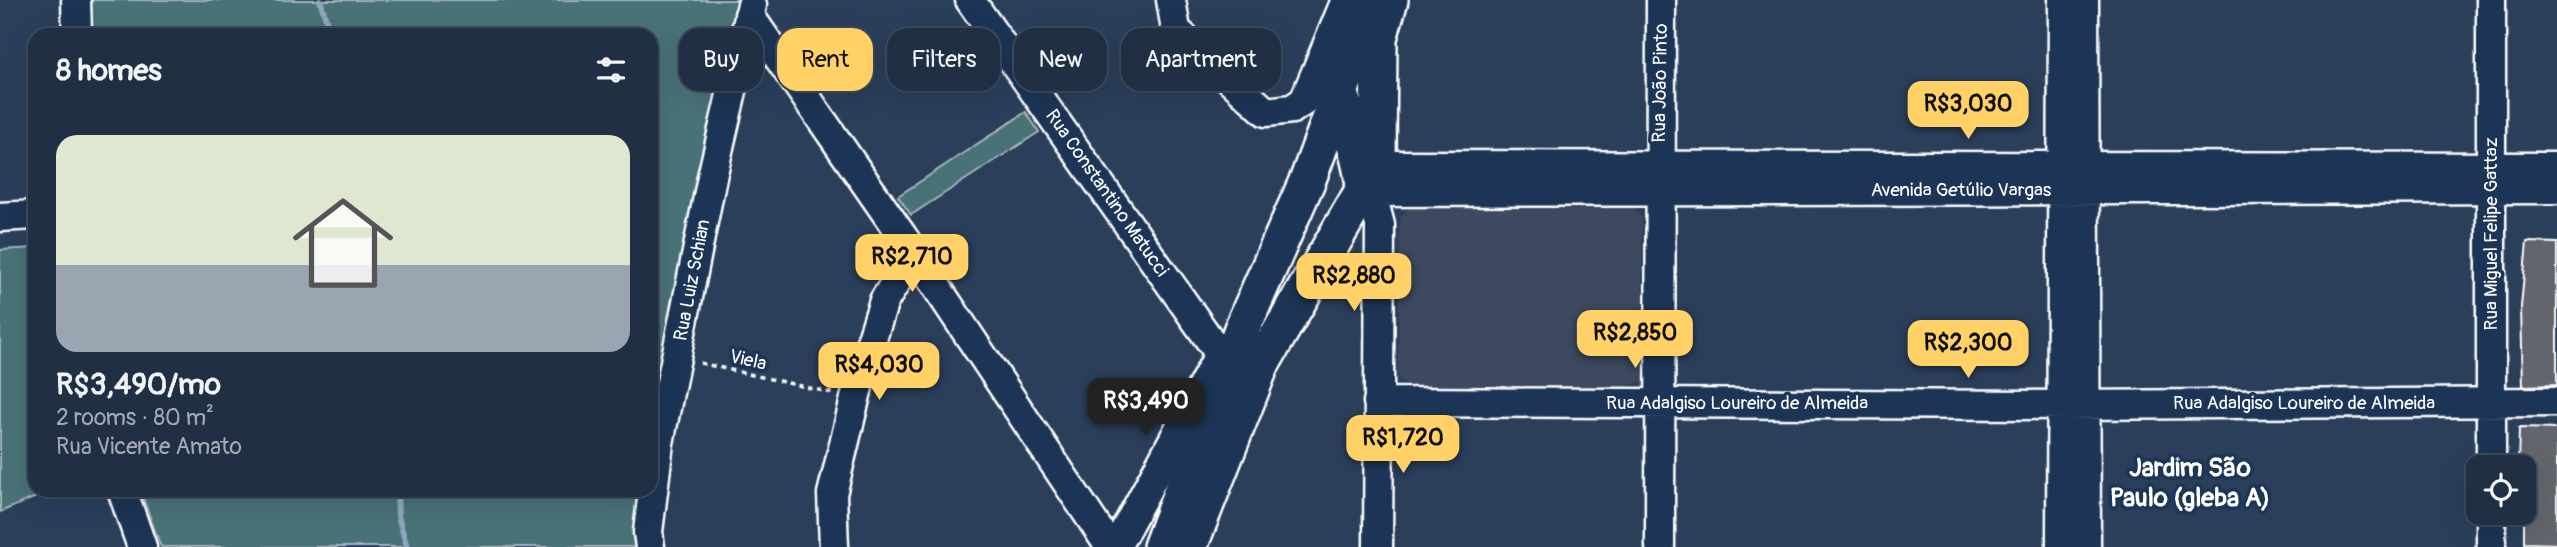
<!DOCTYPE html>
<meta charset="utf-8">
<style>
:root{--surface:#202f44;--page:#28374b;--text:#f1f3f6;--muted:#a2a9b2;--line:#3d4a5d;--accent:#ffd166}
body{margin:0;font-family:Pangolin,sans-serif;background:var(--page);color:var(--text);height:100vh;display:flex;flex-direction:column;font-size:26px;white-space:nowrap}
*{box-sizing:border-box;margin:0}
p{font-size:23px;color:var(--muted)}
.icon{flex:none;width:38px;height:38px;fill:none;stroke:currentColor;stroke-width:2;stroke-linecap:round;stroke-linejoin:round}
.map{position:relative;flex:1;overflow:hidden}
.drawer{position:absolute;left:28px;top:28px;width:630px;height:469px;display:flex;flex-direction:column;background:var(--surface);border-radius:21px;box-shadow:0 7px 28px #0002,0 0 0 2px var(--line)}
.drawer>*{flex:none}
.banner{position:absolute;left:679px;top:28px;width:665px;height:63px;display:flex;gap:14px}
.tools{position:absolute;left:2466px;top:455px;display:grid;gap:14px}
.tools a{display:grid;place-items:center;width:70px;height:70px;border-radius:14px;background:var(--surface);box-shadow:0 7px 28px #0002,0 0 0 2px var(--line);font-size:35px}
.price{position:absolute;translate:-50% -60px;padding:0 16px;border-radius:14px;background:var(--accent);color:#111;font-size:23px;line-height:46px;filter:drop-shadow(0 2px 4px #0008)}
.price::after{content:'';position:absolute;left:50%;top:42px;width:21px;height:16px;margin-left:-10px;background:inherit;clip-path:polygon(0 0,100% 0,50% 100%)}
.price.selected{background:#222;color:#fff}
ul{padding:0;list-style:none}
li{display:grid;align-content:center;gap:14px;height:371px;padding:0 28px}
li+li{border-top:2px solid var(--line)}
li span{display:grid;place-items:center;height:217px;border-radius:21px;color:#555}
li>.icon{margin-inline-start:auto}
span .icon{width:126px;height:126px;fill:#fffc;stroke-width:1}
li b{font-size:30px}
h2{display:flex;justify-content:space-between;align-items:center;height:84px;padding:0 28px;font-size:30px}
.pill{padding:0 24px;border-radius:21px;background:var(--surface);box-shadow:0 7px 28px #0002,0 0 0 2px var(--line);font-size:24px;line-height:63px}
.pill.selected{background:var(--accent);color:#111}
.map>svg:first-child{display:block}
</style>
<div class="map">
<svg width="2557" height="547" viewBox="0 0 2557 547">
<rect width="100%" height="100%" fill="#2b3f5b"/>
<filter id="ink" filterUnits="userSpaceOnUse"><feTurbulence type="fractalNoise" baseFrequency=".0143" numOctaves="2"/><feDisplacementMap in="SourceGraphic" scale="14" xChannelSelector="R" yChannelSelector="G"/><feConvolveMatrix kernelMatrix="1 2 1 2 8 2 1 2 1" color-interpolation-filters="sRGB"/></filter>
<g filter="url(#ink)">
<!-- built -->
<path fill="#3c4a60" d="M1410 207H1632L1642 218 1643 381 1624 387 1427 388 1412 387 1398 379 1400 218Z"/>
<!-- green -->
<path fill="#497277" stroke="#a4b8bb" stroke-width="2" d="M89 0H739L735 9 651 425V35H90Z
M1026 112 1039 132 911 215 898 196Z
M35 248V490H53L0 512V250Z
M140 490H640L639 547H161Z"/>
<g fill="none" stroke-linecap="round" stroke-linejoin="round">
<!-- stream -->
<path stroke="#8fa6bb" stroke-width="6" d="M320 0 331 35
M397 490 398 516 407 547"/>
</g>
<!-- building -->
<path fill="#63656d" stroke="#fff" stroke-width="2" d="M2527 242 2557 243V385L2523 386 2521 307Z
M2519 428 2557 429V544L2524 543V467H2518Z"/>
<g fill="none" stroke-linecap="round" stroke-linejoin="round">
<defs>
<path id="minor" d="M76 0 77 35
M970 0 1219 353
M1171 0 1176 30 1266 112 1292 109 1304 101 1346 0
M2084 0 2086 547
M749 15 914 253 1110 547
M1378 165 2557 167
M1365 192 2557 189
M1365 192 1375 206 1380 225 1378 547
M0 217 35 215
M1378 402 2067 405 2557 402
M2491 467V0
M122 490 142 547
M650 547 648 532 659 443 712 177 752 5
M834 547 832 494 862 370 884 301 914 253
M1116 547 1222 349
M1660 547 1661 0
M2061 547 2063 0
M2491 547V513"/>
<path id="major" d="M1340 89C1348 124 1361 157 1365 192
M1161 547 1242 329 1308 179 1373 3
M1189 547 1261 365 1378 165 1379 38 1390 0"/>
</defs>
<!-- minor casing -->
<use href="#minor" stroke="#fff" stroke-width="33"/>
<!-- major casing -->
<use href="#major" stroke="#fff" stroke-width="40"/>
<!-- path -->
<path stroke="#fff" stroke-width="3.5" stroke-dasharray="5 5" stroke-linecap="butt" d="M700 363 832 393"/>
<!-- minor -->
<use href="#minor" stroke="#1d3557" stroke-width="28"/>
<!-- major -->
<use href="#major" stroke="#1d3557" stroke-width="35"/>
</g>
</g>
<g text-anchor="middle" dominant-baseline="central" stroke-width="7" stroke-linejoin="round" paint-order="stroke">
<!-- street labels -->
<g font-size="19" fill="#fff" stroke="#1d3557">
<text transform="translate(1660 83) rotate(-89)">Rua João Pinto</text>
<text x="1961" y="190">Avenida Getúlio Vargas</text>
<text transform="translate(1107 193) rotate(55)">Rua Constantino Matucci</text>
<text transform="translate(2491 234) rotate(-90)">Rua Miguel Felipe Gattaz</text>
<text transform="translate(692 280) rotate(-79)">Rua Luiz Schian</text>
<text transform="translate(748 360) rotate(13)">Viela</text>
<text x="1737" y="403">Rua Adalgiso Loureiro de Almeida</text>
<text x="2304" y="403">Rua Adalgiso Loureiro de Almeida</text>
</g>
<!-- district labels -->
<g font-size="26" font-weight="bold" fill="#fff" stroke="#1d3557">
<text x="2190" y="468">Jardim São<tspan x="2190" dy="30">Paulo (gleba A)</tspan></text>
</g>
</g>
</svg>
<div class="tools">
<a><svg class="icon" aria-label="locate" viewBox="0 0 24 24"><circle cx="12" cy="12" r="6"/><path d="M12 2v4M12 18v4M2 12h4M18 12h4"/></svg></a>
</div>
<b class="price" style="left:1968px;top:141px">R$3,030</b>
<b class="price" style="left:912px;top:294px">R$2,710</b>
<b class="price" style="left:1354px;top:313px">R$2,880</b>
<b class="price" style="left:1635px;top:370px">R$2,850</b>
<b class="price" style="left:1968px;top:380px">R$2,300</b>
<b class="price" style="left:879px;top:402px">R$4,030</b>
<b class="price selected" style="left:1146px;top:438px">R$3,490</b>
<b class="price" style="left:1403px;top:475px">R$1,720</b>
<div class="banner">
<a class="pill">Buy</a>
<a class="pill selected">Rent</a>
<a class="pill">Filters</a>
<a class="pill">New</a>
<a class="pill">Apartment</a>
</div>
<section class="drawer">
<h2>8 homes<svg class="icon" aria-label="filters" viewBox="0 0 24 24"><path d="M4 7h16M4 17h16"/><circle cx="9" cy="7" r="2"/><circle cx="15" cy="17" r="2"/></svg></h2>
<ul>
<li><span style="background:linear-gradient(#dfe7d0 60%,#9aa5b1 0)"><svg class="icon" aria-label="home" viewBox="0 0 24 24"><path d="M3 11l9-7 9 7M6 9v11h12V9"/></svg></span><div><b>R$3,490/mo</b><p>2 rooms · 80 m²</p><p>Rua Vicente Amato</p></div></li>
</ul>
</section>
</div>
